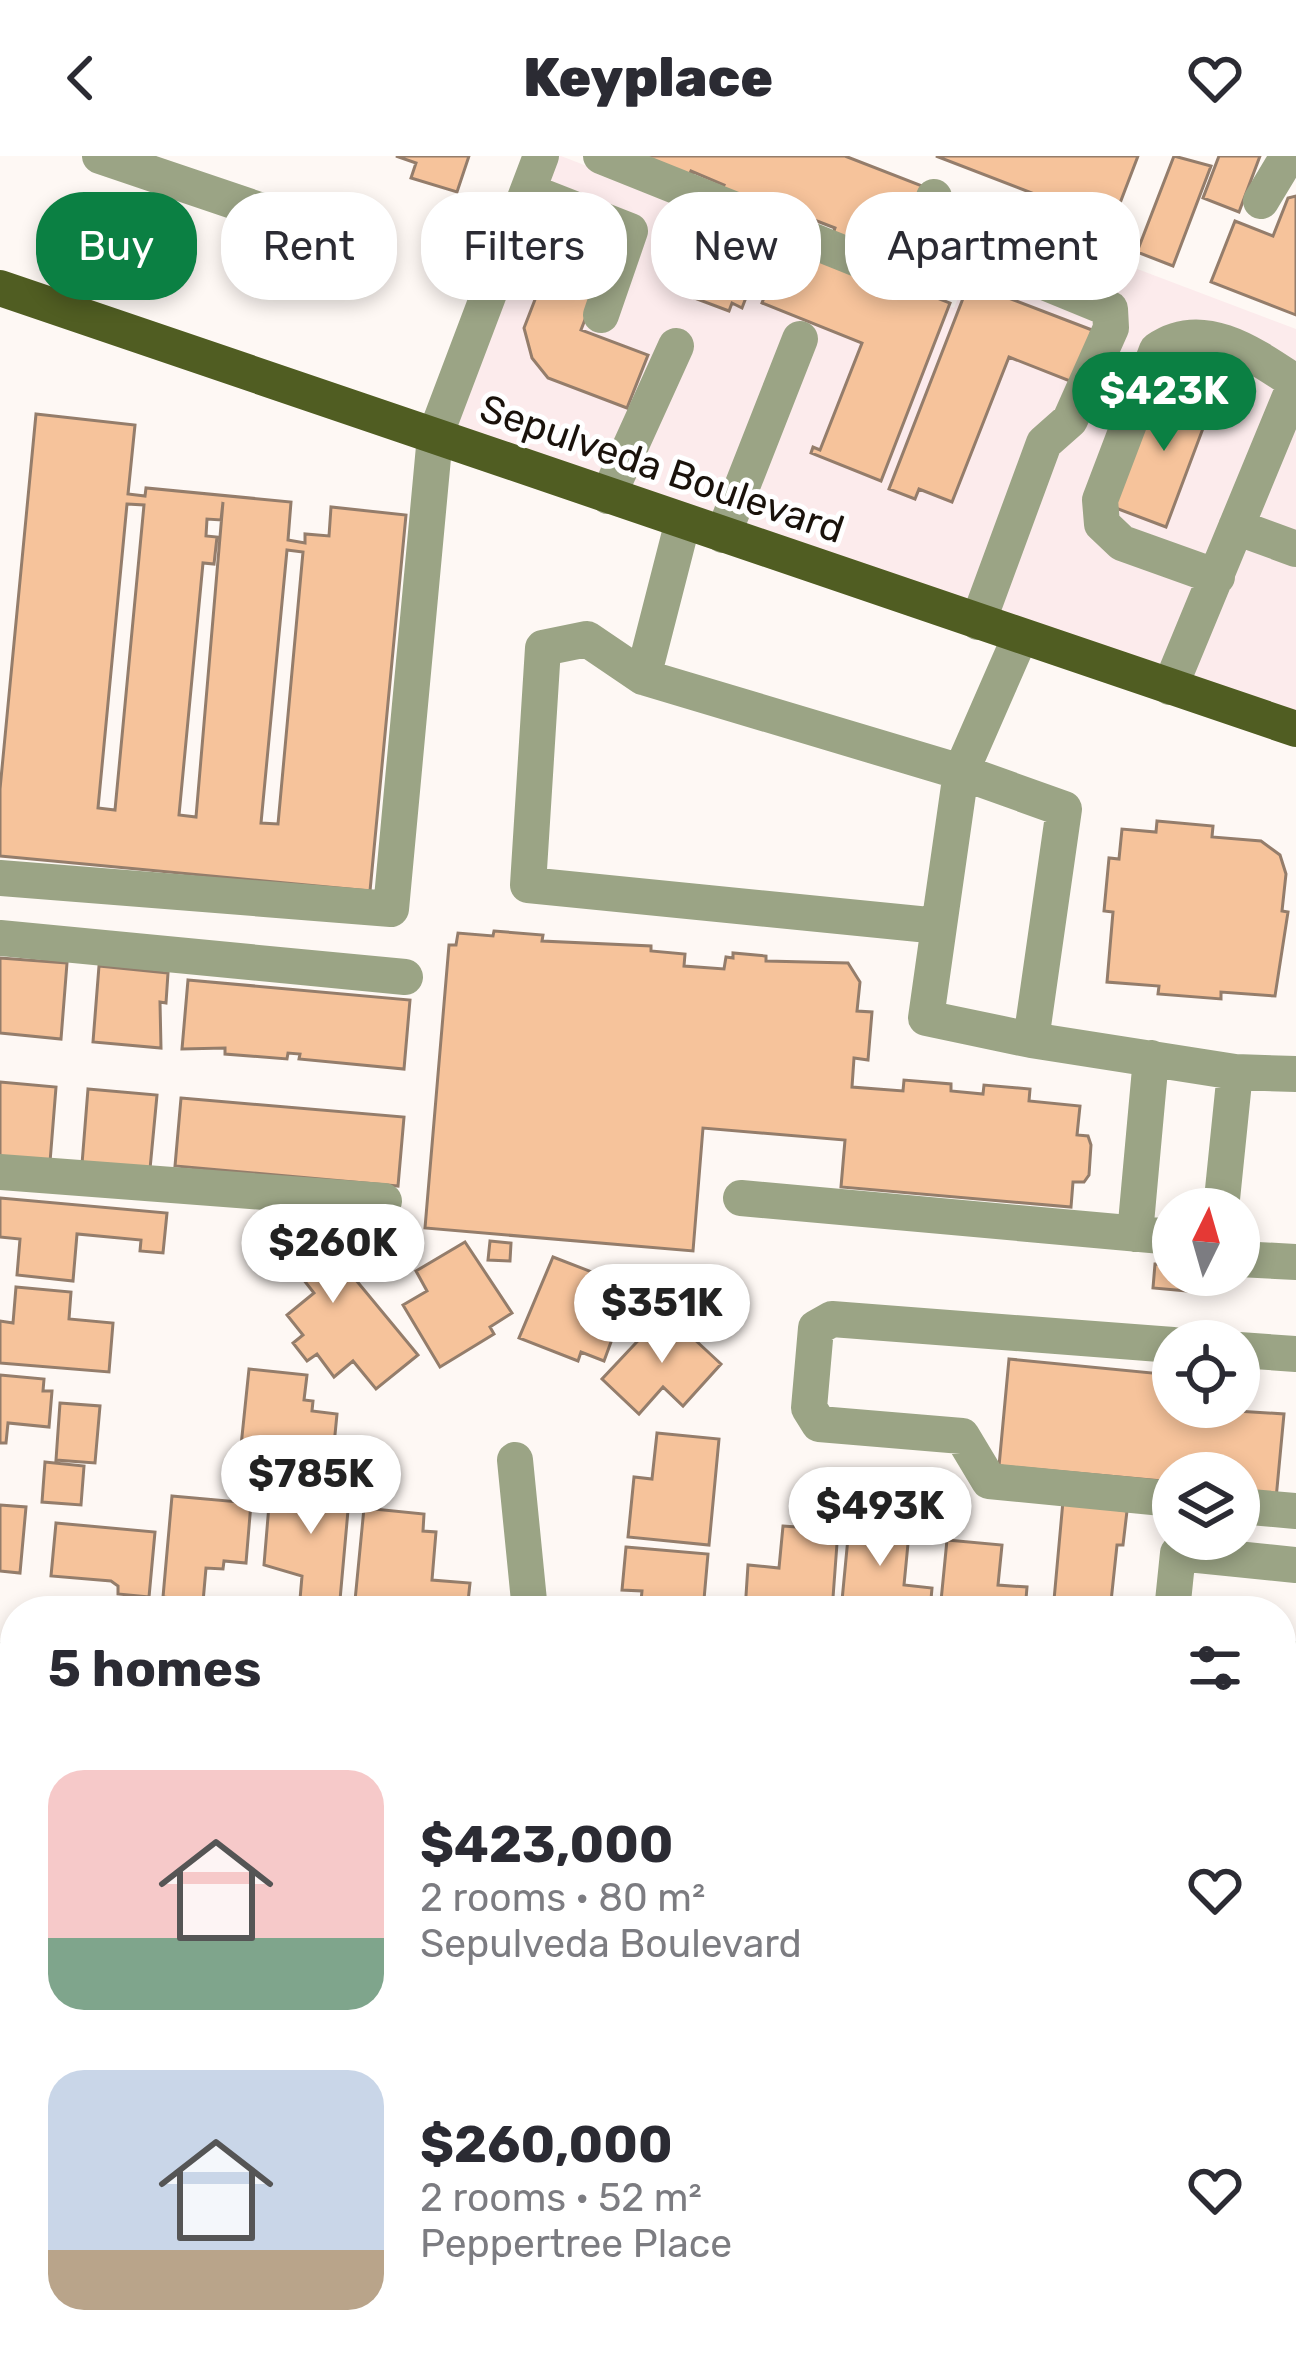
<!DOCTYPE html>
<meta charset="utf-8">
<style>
:root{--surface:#fff;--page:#f7f7f7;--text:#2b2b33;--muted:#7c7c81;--accent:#0b8043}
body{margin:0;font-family:Rubik,sans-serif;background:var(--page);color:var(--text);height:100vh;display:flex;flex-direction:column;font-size:45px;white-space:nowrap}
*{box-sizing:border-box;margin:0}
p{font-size:39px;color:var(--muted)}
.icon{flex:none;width:66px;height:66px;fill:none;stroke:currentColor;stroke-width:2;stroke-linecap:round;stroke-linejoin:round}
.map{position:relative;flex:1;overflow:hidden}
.sheet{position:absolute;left:0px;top:1440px;width:1296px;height:771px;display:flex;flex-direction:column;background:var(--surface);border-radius:48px 48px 0 0;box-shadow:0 6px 18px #0003}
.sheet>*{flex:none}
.banner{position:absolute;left:36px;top:36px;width:1224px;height:108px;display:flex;gap:24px}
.needle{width:78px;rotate:5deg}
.buttons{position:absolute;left:1152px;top:1032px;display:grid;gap:24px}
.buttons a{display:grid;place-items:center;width:108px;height:108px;border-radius:50%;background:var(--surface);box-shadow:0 6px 18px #0003;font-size:60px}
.price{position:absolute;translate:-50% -102px;padding:0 27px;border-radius:42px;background:#fff;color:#222;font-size:39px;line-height:78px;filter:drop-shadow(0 3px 6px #0008)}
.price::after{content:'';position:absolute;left:50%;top:72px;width:36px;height:27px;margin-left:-18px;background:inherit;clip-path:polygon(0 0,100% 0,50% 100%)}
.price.on{background:var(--accent);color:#fff}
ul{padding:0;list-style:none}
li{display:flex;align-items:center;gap:36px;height:300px;padding:0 48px}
li span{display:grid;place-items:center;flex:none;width:336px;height:240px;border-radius:36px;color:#555}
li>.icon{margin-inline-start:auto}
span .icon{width:144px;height:144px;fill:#fffc;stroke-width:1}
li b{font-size:51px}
h2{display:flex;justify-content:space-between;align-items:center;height:144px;padding:0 48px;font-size:51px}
.chip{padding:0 42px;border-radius:48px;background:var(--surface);box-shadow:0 6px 18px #0003;font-size:42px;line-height:108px}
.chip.on{background:var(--accent);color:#fff}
header{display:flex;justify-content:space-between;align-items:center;height:156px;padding:0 48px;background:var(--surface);font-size:54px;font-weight:800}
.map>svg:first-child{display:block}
</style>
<header><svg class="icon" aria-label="back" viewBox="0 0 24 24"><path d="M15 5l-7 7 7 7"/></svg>Keyplace<svg class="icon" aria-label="heart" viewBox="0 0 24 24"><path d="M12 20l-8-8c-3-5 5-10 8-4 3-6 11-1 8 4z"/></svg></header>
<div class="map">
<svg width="1296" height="2209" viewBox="0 0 1296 2209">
<rect width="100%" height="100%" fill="#fef8f4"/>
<!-- commercial -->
<path fill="#fcebec" d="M544 0H561L954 152 992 58 1296 173V561L443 265Z"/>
<!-- building -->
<path fill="#f6c39b" stroke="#947d6b" stroke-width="3" fill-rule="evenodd" d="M396 0H469L457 36 411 22 416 7Z
M644 0H845L930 33 901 109 832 81 835 72 804 60 802 66 721 35 724 29 691 15 688 22Z
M936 0H1138L1112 68Z
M1174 0 1211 10 1173 110 1137 96Z
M1219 0H1260L1239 56 1203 42Z
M1296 40V159L1211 126 1235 65 1273 80 1288 42Z
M946 47 981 61 953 131 919 117Z
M702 59 768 84 742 152 732 147 729 155 678 136 676 127Z
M560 79 610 99 581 174 648 199 627 252 548 222 532 202 524 172Z
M787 83 950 147 881 325 811 297 813 291 820 294 862 187 762 147Z
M969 127 1092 174 1075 227 1009 201 952 346 919 333 915 343 889 333Z
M1162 226 1220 248 1215 261 1208 259 1166 371 1113 351Z
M36 258 135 269 128 338 145 340 146 332 291 346 288 384 305 387V378L329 380 331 351 406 359 370 735 0 700V633ZM223 346 196 661 179 659 203 407 214 408 217 381 206 380 207 363 221 364ZM127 348 144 349 115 654 98 652ZM287 394 303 396 278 668 261 667Z
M1157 665 1213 670 1212 681 1261 685 1280 699 1286 718 1282 755 1288 756 1275 840 1221 836V843L1158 838 1159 830 1107 826 1113 756 1104 755 1109 702 1119 703 1122 673 1156 676Z
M494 775 543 779 542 785 651 790V795L685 798 684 810 724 813 726 801 733 802V797L766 800V805L848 807 860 826 857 855 872 856 868 904 854 902 852 931 903 935 904 924 951 928V935L983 938 984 929 1030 933 1029 945 1080 950 1077 979 1088 980 1091 989 1089 1019 1084 1026H1073L1071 1051 841 1031 845 984 703 972 693 1095 425 1072 449 789H456L458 777 493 780Z
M0 802 67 807 61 883 0 877Z
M99 810 168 817 166 847 160 846 161 892 93 886Z
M188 824 410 844 404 913 299 903 300 898 288 897 287 903 225 898V892L182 893Z
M0 926 56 931 50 1006 0 1001Z
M88 933 157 939 150 1013 82 1008Z
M181 942 404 961 398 1030 175 1010Z
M0 1042 167 1057 163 1097 140 1095 141 1084 77 1078 73 1125 17 1119 20 1083 0 1081Z
M252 1065 312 1071 418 1199 376 1233 353 1205 334 1221 317 1198 307 1205 293 1187 303 1179 287 1159 314 1137 292 1109 250 1103Z
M490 1085 511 1087 510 1105 488 1104Z
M465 1086 512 1157 490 1171 494 1178 440 1211 403 1149 427 1135 416 1115Z
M553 1101 592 1116 587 1130 626 1145 604 1205 581 1196 578 1205 519 1182Z
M1155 1108 1173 1109V1119H1200L1199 1136 1153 1132Z
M16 1131 71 1136 69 1163 113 1167 109 1216 0 1207V1165L13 1167Z
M665 1156 721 1208 683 1250 663 1231 639 1258 602 1223Z
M1009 1203 1173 1219V1251L1284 1258 1276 1343 1239 1339V1317H1173V1326L999 1310Z
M249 1213 307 1219 304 1244 313 1245 312 1255 337 1258 333 1299 241 1290Z
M0 1219 44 1223 43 1235H52L49 1271 8 1267 6 1287H0Z
M60 1247 100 1250 95 1307 56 1304Z
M657 1277 719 1283 709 1389 628 1381 634 1321 652 1323Z
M45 1306 84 1310 81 1349 42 1346Z
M287 1315 351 1321 339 1455H299L302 1420 264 1409 269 1349 284 1351Z
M172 1340 251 1347 246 1407 224 1405 223 1413 206 1412 203 1446 163 1441Z
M1063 1345 1127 1355 1123 1389H1117L1110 1455H1053Z
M0 1349 26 1351 20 1417 0 1415Z
M364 1352 424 1358 423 1375 436 1376 432 1424 470 1427 467 1455H354Z
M850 1361 910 1367 904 1429 932 1432 930 1455H841Z
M56 1367 155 1376 149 1441 118 1438V1430L111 1425 51 1420Z
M783 1370 838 1374 832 1455H745L748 1409 779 1412Z
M947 1384 1002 1389 998 1429 1027 1431 1025 1455H940Z
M626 1391 708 1398 703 1455H640L642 1435 622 1434Z
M0 1583 15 1589V1661L0 1656Z
M0 1767 15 1768 8 1888H0Z
M4 2073 15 2074V2195L0 2194Z
M387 2196H462L461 2209H386Z
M483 2196H569L567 2209H482Z
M579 2196H669L667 2209H577Z
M676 2196H765L764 2209H675Z
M775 2196H863L861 2209H774Z
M880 2196H959L958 2209H878Z
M1080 2196H1186L1185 2209H1079Z"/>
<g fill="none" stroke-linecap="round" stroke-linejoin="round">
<!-- minor -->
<path stroke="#9ba485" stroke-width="36" d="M100 0 286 63
M601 0 905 122 934 41
M528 35 630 75 601 159
M1261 45 1288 0
M608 340 676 190
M683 365 643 521 961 616 939 770
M1236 371 1296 393
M723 379 800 183
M1217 421 1122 387 1102 368 1100 344 1157 194C1203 162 1253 198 1295 226
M978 466 1044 287 1070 264 1111 172 1110 153 1000 108
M1020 481 961 616 1064 653 1031 884 1235 916
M643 521 587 483 543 492 528 729 939 770 926 862 1031 884
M1170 531 1296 226
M0 722 391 753 435 280 541 0
M0 782 405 821
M0 1016 384 1045
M741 1042 1173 1081
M1221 1053 1235 916 1296 918
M1135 1078 1151 902
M1239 1103 1296 1106
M1173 1189 832 1163 816 1172 809 1252 819 1268 962 1280 989 1325 1173 1343
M1239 1194 1296 1198
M515 1304 530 1455
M1239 1350 1296 1355
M1172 1455 1178 1397 1296 1409
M1281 1502 1296 1503
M0 1504 15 1505
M1281 1638 1296 1640
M0 1972 15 1973
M1021 2209 1022 2196"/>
<!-- major -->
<path stroke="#505d22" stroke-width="36" d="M0 132 1296 573
M1281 1924 1296 1755
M1256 2209 1257 2196"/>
</g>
<g text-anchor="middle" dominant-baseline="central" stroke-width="10" stroke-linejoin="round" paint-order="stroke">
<!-- street labels -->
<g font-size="39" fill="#1a120b" stroke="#fff">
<text transform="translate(662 313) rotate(19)">Sepulveda Boulevard</text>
</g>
</g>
</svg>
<div class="buttons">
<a><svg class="needle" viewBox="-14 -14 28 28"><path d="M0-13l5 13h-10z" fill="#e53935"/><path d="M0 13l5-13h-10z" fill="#7c7c81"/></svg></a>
<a><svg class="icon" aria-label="locate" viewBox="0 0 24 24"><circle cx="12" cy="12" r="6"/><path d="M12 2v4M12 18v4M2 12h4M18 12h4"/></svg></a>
<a><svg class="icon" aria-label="layers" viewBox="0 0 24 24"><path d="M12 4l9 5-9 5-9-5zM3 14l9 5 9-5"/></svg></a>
</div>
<b class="price on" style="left:1164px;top:298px">$423K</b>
<b class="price" style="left:333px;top:1150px">$260K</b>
<b class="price" style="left:662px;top:1210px">$351K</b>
<b class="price" style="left:311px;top:1381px">$785K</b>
<b class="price" style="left:880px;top:1413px">$493K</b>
<div class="banner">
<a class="chip on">Buy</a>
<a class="chip">Rent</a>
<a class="chip">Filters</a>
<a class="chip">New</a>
<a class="chip">Apartment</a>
</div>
<section class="sheet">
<h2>5 homes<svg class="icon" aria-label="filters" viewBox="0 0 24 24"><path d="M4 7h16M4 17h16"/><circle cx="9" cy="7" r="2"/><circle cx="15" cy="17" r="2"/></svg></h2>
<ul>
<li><span style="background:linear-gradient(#f6c9c9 70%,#7fa58c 0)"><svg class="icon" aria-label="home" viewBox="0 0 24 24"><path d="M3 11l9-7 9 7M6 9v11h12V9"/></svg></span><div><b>$423,000</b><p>2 rooms · 80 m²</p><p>Sepulveda Boulevard</p></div><svg class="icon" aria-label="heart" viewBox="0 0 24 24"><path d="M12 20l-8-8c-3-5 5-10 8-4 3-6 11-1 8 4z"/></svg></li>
<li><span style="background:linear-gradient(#c9d6e8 75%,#b9a48a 0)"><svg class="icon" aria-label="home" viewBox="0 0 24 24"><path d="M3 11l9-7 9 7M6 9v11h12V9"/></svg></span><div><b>$260,000</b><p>2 rooms · 52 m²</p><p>Peppertree Place</p></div><svg class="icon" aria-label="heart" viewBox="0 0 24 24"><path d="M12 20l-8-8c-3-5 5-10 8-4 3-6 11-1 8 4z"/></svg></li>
</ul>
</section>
</div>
